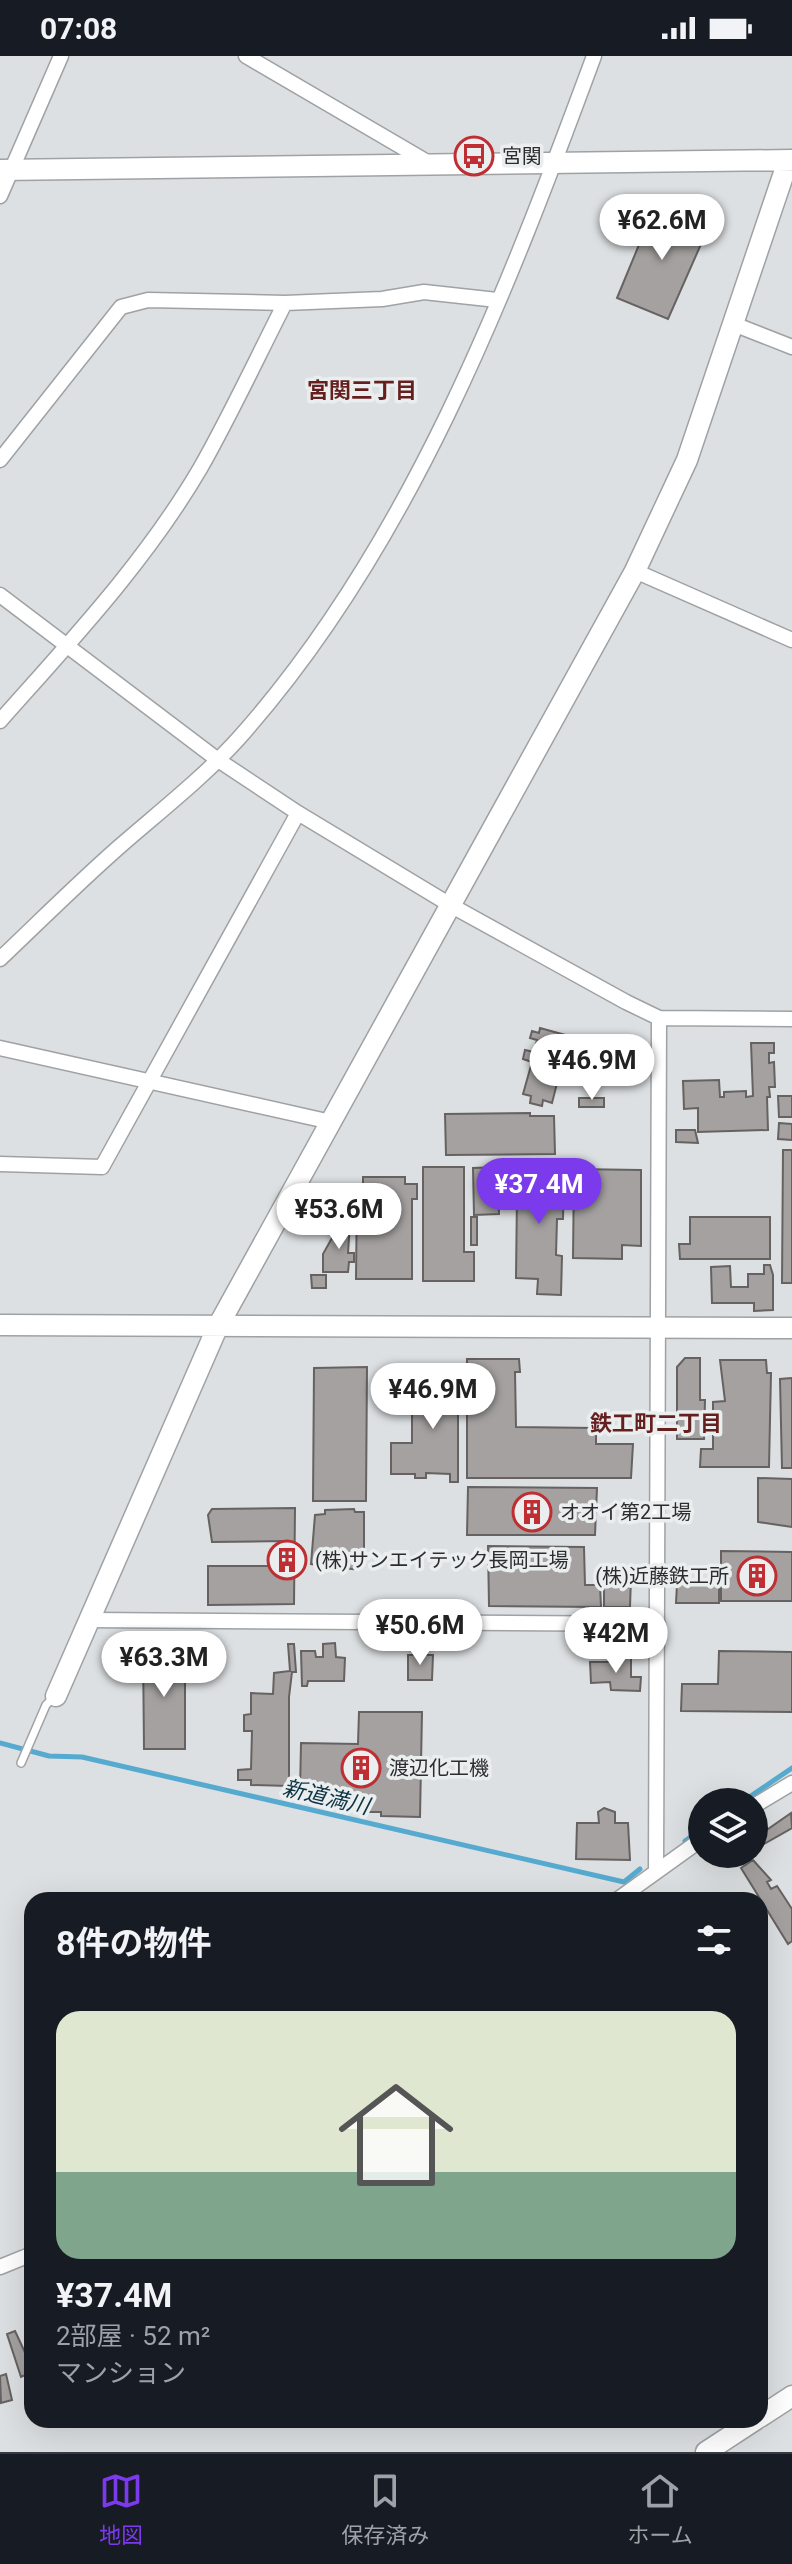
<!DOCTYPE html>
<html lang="ja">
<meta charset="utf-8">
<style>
:root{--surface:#171b24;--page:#242831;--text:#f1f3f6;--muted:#9ea1a6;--line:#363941;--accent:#7c3aed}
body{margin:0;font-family:Roboto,"Noto Sans JP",sans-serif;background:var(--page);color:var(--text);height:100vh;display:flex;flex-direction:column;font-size:30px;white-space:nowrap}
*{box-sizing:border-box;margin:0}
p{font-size:26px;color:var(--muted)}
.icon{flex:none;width:44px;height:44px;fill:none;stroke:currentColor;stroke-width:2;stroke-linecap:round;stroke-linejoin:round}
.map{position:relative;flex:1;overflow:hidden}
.sheet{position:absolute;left:24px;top:1836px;width:744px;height:536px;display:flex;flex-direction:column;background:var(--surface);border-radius:24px;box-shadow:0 8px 32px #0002}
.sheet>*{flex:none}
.controls{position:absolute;left:688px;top:1732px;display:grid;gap:16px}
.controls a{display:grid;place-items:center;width:80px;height:80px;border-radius:50%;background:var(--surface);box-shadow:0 8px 32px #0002;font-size:40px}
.price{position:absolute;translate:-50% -68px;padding:0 18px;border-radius:28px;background:#fff;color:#222;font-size:26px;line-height:52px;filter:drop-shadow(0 2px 4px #0008)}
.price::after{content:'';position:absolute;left:50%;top:48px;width:24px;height:18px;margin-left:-12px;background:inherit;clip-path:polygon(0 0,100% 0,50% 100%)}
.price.active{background:var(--accent);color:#fff}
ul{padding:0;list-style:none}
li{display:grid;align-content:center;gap:16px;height:424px;padding:0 32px}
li+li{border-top:2px solid var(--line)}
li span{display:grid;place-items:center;height:248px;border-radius:24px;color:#555}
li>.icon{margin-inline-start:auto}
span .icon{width:144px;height:144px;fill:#fffc;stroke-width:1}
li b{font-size:34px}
h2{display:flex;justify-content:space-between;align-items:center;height:96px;padding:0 32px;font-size:34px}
.status{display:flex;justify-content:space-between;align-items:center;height:56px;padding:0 40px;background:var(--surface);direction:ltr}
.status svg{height:22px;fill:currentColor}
.dock{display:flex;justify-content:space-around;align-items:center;height:112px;border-top:2px solid var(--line);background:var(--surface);font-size:22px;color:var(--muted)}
.dock a{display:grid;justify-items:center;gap:4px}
.dock .active{color:var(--accent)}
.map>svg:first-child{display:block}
</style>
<div class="status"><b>07:08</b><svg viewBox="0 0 49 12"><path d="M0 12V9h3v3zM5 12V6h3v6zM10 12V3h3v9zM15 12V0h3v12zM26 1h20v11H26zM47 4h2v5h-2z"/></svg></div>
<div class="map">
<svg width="792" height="2396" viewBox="0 0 792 2396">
<rect width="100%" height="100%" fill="#dde0e2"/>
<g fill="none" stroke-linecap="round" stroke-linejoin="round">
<!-- stream -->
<path stroke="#56aacf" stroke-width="5" d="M0 1687 49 1700 82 1701 624 1826 640 1813
M742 1746 792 1712
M685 1785 702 1773"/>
</g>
<!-- building -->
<path fill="#a5a1a1" stroke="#656261" stroke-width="2" d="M655 150 709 170 668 263 617 242Z
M540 972 569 980 552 1047 543 1044 542 1050 530 1047 531 1040 523 1038 532 1006 523 1003 525 994 534 996 537 984 530 982 532 975 539 977Z
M751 987H774V997H769V1007L774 1006 775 1031H769L770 1041H767L768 1074 698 1076V1052L684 1053 683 1025 719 1024 720 1041H724V1036L746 1035V1041L753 1040Z
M778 1040H792V1061H779Z
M579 1042H604V1051H579Z
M530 1057V1060H554L555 1098 446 1099 445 1058Z
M779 1067 792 1068V1084L778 1083Z
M676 1074H695L698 1087 676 1086Z
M783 1094H792V1227H782Z
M423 1111H464V1196H474V1225H423Z
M498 1111 499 1158 474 1159 473 1112Z
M510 1112 564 1113 563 1163H557L556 1199 562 1200 561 1239 537 1238 538 1223 516 1222 517 1138H509Z
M574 1113 641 1114V1190L622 1189V1203L573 1202Z
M363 1121H405V1128H417V1143H412V1223H356L357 1130H363Z
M471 1161H477V1189H471Z
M690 1161H770V1203H680L679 1188H690Z
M341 1166H350L348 1197H354V1206H349L348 1216H323V1198Z
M764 1209H770L773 1219V1254L754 1255V1247H712L711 1211 730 1210 731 1231H748V1218H764Z
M311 1219H326V1232H312Z
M685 1302H700V1344H705L704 1383H677V1311Z
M467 1303H519L520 1316H515L516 1371 596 1372V1388H633L631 1422H467Z
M720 1304H766L767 1317H771L769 1411H700L701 1393H713V1346L725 1345Z
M367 1311 366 1445H313L314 1312Z
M426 1312H458V1426H450V1418L426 1417V1422H415V1418H391V1387H412V1357H426Z
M792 1322V1412H782L780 1323Z
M758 1422 792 1423V1471L758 1466Z
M468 1431 597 1432 595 1479H467Z
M295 1452 294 1548 208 1549V1510H279V1499H284V1485L212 1486 208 1459 212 1453Z
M354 1453 355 1456H364V1508H353V1513L311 1508 315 1459 325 1458V1454Z
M488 1490 584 1491 585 1529H600L601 1551 489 1550Z
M721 1495 792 1496V1545H721Z
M631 1522 630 1551H604V1527Z
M695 1525H719V1547H676L677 1528H695Z
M335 1587 336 1601 345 1602 344 1625H308L307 1630H302L301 1595H315L316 1601H323V1588Z
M288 1588H294L296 1616H292L289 1641V1730L251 1729V1724H238V1714L251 1713 252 1675H244V1659L251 1658V1637L273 1638 274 1617 290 1615Z
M168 1591H181L180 1621H185V1693H144L143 1593Z
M719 1595 792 1596V1656L681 1655 682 1628H718Z
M408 1599H433L432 1624H408Z
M615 1602H631V1621H641L640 1635 611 1634 610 1626 591 1627 590 1606H615Z
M359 1656H422L420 1761 381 1760V1756H366V1748L325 1747 321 1738 300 1736 301 1687 358 1688Z
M604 1752 615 1756V1767H628L630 1804 576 1803 577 1767H599L598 1756Z
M791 1757 792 1772 764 1788 758 1780Z
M753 1804 771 1824 767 1826 771 1833 777 1830 792 1853V1885L788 1888 741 1812Z
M15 2275 29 2305 30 2317 21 2321 7 2278Z
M6 2318 12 2344 1 2347 0 2320Z"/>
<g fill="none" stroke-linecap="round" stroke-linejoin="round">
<defs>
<path id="lane" d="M21 1707 46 1649 54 1641"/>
<path id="street" d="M246 0 429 107
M0 140 61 0
M736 269 792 291
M0 404 121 251 148 244 285 247 382 243 424 236 497 244
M635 515 792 584
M0 539 218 704 298 757 452 850 626 946 659 962 792 963
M0 665C71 585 147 504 201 411 231 358 257 302 285 247
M0 903C39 866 78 827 119 791 159 756 203 722 239 682 410 490 506 238 594 0
M0 992 331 1066
M0 1108 102 1111 298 757
M88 1564 658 1568
M754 1750 792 1727
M656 1816 659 962
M617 1844 702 1783
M0 2211 32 2198"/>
<path id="secondary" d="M0 114 792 104
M0 1269 792 1272
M56 1640 217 1272 635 515 687 404 788 105
M760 2361 792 2340
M706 2396 755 2364"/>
</defs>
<!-- lane casing -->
<use href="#lane" stroke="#9fa2a4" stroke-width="10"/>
<!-- street casing -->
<use href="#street" stroke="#9fa2a4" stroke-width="17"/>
<!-- secondary casing -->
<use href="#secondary" stroke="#9fa2a4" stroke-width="23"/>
<!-- lane -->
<use href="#lane" stroke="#fff" stroke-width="7"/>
<!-- street -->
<use href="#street" stroke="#fff" stroke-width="14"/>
<!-- secondary -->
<use href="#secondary" stroke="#fff" stroke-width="20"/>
</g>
<!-- icons -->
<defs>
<symbol id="bus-ring" viewBox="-11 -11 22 22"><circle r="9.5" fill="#eaeeef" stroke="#be2e33" stroke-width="1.5"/><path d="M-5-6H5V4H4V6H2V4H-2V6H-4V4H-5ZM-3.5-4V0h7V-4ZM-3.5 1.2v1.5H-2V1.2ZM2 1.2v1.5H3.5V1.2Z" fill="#be2e33"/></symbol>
<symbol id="building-ring" viewBox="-11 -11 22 22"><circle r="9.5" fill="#eaeeef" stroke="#be2e33" stroke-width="1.5"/><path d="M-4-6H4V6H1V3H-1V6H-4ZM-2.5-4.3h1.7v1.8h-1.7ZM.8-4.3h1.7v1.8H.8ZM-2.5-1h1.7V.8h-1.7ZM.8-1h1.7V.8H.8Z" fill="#be2e33"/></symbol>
</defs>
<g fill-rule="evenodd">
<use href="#bus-ring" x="452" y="78" width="44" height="44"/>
<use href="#building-ring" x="510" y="1434" width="44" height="44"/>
<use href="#building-ring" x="265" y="1482" width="44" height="44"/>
<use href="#building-ring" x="735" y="1498" width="44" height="44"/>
<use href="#building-ring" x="339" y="1690" width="44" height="44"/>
</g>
<g text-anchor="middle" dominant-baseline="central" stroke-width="7" stroke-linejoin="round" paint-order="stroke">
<!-- poi labels -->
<g font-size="20" fill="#2c2d2e" stroke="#eaeeef" text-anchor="start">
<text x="502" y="100">宮関</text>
<text x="560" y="1456">オオイ第2工場</text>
<text x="315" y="1504">(株)サンエイテック長岡工場</text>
<text x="729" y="1520" text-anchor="end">(株)近藤鉄工所</text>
<text x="389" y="1712">渡辺化工機</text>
</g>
<!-- neighbourhood labels -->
<g font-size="22" font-weight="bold" fill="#651f1f" stroke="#eaeeef">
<text x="362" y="334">宮関三丁目</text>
<text x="656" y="1367">鉄工町二丁目</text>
</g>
<!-- water labels -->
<g font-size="22" font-style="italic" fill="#0d3444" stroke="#eaeeef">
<text transform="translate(326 1741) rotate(13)">新道満川</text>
</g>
</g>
</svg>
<div class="controls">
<a><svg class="icon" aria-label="layers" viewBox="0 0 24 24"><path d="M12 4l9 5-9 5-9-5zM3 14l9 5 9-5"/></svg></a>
</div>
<b class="price" style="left:662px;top:206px">¥62.6M</b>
<b class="price" style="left:592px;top:1046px">¥46.9M</b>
<b class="price active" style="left:539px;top:1170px">¥37.4M</b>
<b class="price" style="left:339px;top:1195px">¥53.6M</b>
<b class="price" style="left:433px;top:1375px">¥46.9M</b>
<b class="price" style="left:420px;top:1611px">¥50.6M</b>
<b class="price" style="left:616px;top:1619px">¥42M</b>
<b class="price" style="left:164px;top:1643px">¥63.3M</b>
<section class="sheet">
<h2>8件の物件<svg class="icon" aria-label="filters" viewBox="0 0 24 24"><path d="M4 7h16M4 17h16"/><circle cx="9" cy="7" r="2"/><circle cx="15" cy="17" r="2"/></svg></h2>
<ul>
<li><span style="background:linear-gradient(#dfe7d0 65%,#7fa58c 0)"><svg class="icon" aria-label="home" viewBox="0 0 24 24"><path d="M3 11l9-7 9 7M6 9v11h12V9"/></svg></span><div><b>¥37.4M</b><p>2部屋 · 52 m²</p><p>マンション</p></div></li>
</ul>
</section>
</div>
<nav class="dock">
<a class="active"><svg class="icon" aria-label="map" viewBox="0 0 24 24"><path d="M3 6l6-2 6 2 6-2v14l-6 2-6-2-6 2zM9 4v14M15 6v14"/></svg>地図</a>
<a><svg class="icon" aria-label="saved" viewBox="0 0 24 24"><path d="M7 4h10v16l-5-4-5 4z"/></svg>保存済み</a>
<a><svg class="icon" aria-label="home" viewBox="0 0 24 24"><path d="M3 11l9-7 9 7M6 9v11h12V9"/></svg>ホーム</a>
</nav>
